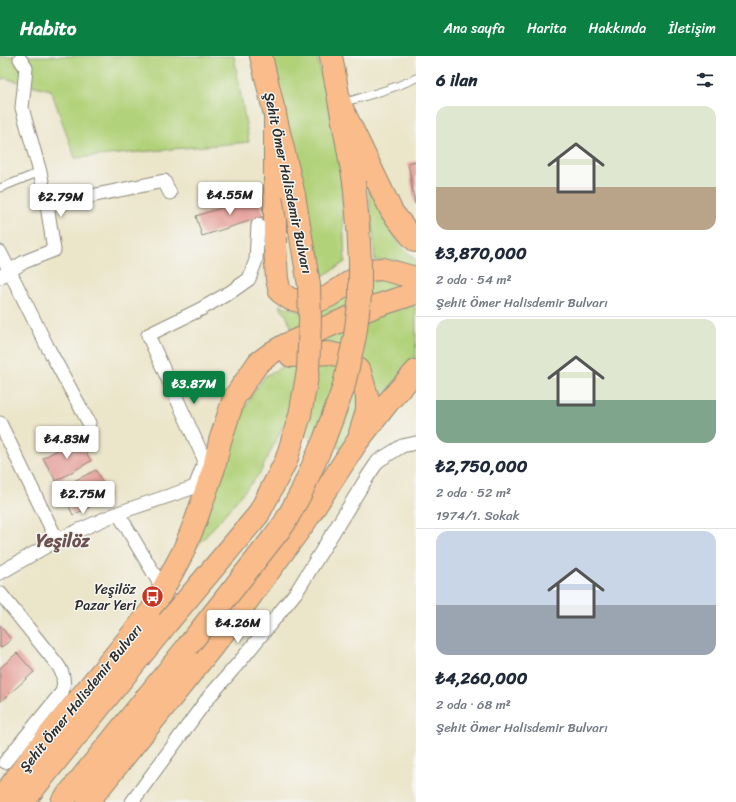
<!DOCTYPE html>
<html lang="tr">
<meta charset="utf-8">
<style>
:root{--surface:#fff;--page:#f2f2f3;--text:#1f2937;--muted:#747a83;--line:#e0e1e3;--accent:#0b8043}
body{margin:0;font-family:Sriracha,sans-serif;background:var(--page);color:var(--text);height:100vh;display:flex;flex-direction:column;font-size:15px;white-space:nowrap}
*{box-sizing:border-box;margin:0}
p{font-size:13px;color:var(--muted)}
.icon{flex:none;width:22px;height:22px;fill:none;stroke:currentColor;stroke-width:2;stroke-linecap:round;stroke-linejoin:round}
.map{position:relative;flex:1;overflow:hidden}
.drawer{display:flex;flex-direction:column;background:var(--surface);width:320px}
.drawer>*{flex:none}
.price{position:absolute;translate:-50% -34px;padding:0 9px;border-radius:4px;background:#fff;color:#222;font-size:13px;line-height:26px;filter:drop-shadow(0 1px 2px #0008)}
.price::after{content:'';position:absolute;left:50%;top:24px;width:12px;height:9px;margin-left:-6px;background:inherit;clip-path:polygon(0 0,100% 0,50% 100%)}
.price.active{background:var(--accent);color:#fff}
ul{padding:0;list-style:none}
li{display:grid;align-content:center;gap:8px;height:212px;padding:0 20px}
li+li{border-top:1px solid var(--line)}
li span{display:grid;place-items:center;height:124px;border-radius:12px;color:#555}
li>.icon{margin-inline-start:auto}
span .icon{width:72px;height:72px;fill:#fffc;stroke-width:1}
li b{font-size:17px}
h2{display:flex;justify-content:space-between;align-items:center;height:48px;padding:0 20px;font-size:17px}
header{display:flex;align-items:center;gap:24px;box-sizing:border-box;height:56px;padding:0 20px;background:var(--accent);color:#fff}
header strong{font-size:19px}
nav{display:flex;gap:22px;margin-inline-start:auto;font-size:14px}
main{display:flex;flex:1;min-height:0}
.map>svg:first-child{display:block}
</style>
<header>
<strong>Habito</strong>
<nav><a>Ana sayfa</a><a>Harita</a><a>Hakkında</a><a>İletişim</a></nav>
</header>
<main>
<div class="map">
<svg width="416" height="746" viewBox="0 0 416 746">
<rect width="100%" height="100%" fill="#f6f6f2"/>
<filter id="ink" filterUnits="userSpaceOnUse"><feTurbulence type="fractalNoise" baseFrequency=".025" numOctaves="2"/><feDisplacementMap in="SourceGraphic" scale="8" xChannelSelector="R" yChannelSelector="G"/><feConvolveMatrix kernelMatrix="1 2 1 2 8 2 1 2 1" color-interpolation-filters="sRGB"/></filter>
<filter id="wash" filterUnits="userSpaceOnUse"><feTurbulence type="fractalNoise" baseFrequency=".012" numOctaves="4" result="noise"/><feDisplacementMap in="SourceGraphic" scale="16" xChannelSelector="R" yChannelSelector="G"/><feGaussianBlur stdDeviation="0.9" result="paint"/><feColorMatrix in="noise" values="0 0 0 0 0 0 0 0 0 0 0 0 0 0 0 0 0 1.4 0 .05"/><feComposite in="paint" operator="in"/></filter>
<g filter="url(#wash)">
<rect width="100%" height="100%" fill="#ebe5c9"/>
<!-- green -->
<path fill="#b2d27a" stroke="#6e7e52" d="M0 0H234L249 86 75 102 51 34 4 22 0 24Z
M269 0H317L339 94 342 139 345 206 323 220 315 193 288 73Z
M368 128 383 160 402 192 416 204V212C399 205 393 201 375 205L373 176Z
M384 221 400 232 294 277 286 259 279 249 303 256 347 238 373 225Z
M411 247 416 252V300L375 349 371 318 295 291Z
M327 307 352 315 359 329 356 370 341 392 282 372 260 417 195 493 228 398 237 368 253 337 265 320 287 308Z"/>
<g id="blocks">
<!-- building -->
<path fill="#e49892" d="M416 105V148H415L408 107Z
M258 140 265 160 202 180 196 160Z
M78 383 91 405 56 425 43 402Z
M96 414 110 441 73 459 60 432Z
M0 569 11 584 0 592Z
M17 597 34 616 0 646V612Z"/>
</g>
</g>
<g filter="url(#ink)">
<use href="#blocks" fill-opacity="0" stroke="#8b887a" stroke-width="1"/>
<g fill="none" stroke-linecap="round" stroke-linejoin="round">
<defs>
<path id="service" d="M342 47C366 40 394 33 416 22
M0 132 40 116"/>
<path id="minor" d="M20 3 26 12 22 52 40 116 47 149
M0 196 47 290 89 367
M0 221 24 206 54 194 47 149 164 125 170 137
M0 367 57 484
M0 517 57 484 118 457
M163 533 118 457 195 431 205 405 148 279 201 253 232 235 249 223 256 204 258 169
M0 537 57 608C64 617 65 626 62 636L5 706
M132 746 208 642 242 603 297 535 366 423 378 405 402 390 416 387"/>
<path id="trunk" d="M261 0 294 139
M331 0 354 125
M340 48 392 156 411 180 416 185
M275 57V192L277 223 280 236 290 243 312 248 329 240 368 214 382 213 416 222
M291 300 329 297 346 301 360 316 367 340V355L360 377
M0 744 34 698 152 554 183 496 196 464 214 412 220 385 234 342 258 307 273 296 287 288 376 250 416 237
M23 746 168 566
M62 746 188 590
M88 746 228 571 305 466 357 386 389 345 416 315"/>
</defs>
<!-- service casing -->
<use href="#service" stroke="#8b887a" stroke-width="9"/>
<!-- minor casing -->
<use href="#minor" stroke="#8b887a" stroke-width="15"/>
<!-- trunk casing -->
<use href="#trunk" stroke="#8b887a" stroke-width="24"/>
<!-- service -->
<use href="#service" stroke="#fff" stroke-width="7"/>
<!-- minor -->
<use href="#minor" stroke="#fff" stroke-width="13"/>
<!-- trunk -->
<use href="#trunk" stroke="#f9bc8a" stroke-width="22"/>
<defs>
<path id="trunk-bridge" d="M168 566 258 459 286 405 300 359 308 315 310 265 309 229 294 139
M188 590 284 468 301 437 324 384 343 333 355 280 360 240V206L358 169 354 125"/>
</defs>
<!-- trunk-bridge casing -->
<use href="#trunk-bridge" stroke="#8b887a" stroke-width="24" stroke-linecap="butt"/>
<!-- trunk-bridge -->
<use href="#trunk-bridge" stroke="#f9bc8a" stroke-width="22"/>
</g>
</g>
<!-- icons -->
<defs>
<symbol id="bus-disc" viewBox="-11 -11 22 22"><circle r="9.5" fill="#c8321e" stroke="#f6f6f2"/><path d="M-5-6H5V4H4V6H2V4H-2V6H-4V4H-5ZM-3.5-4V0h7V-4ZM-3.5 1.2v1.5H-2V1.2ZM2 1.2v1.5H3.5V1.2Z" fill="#fff"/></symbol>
</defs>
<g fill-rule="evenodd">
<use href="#bus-disc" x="140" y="528" width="25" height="25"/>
</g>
<g text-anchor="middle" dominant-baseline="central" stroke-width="3" stroke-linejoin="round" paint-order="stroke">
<!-- street labels -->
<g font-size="14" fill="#2b2b2b" stroke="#f6f6f2">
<text transform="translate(288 127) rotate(78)">Şehit Ömer Halisdemir Bulvarı</text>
<text transform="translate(81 642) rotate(-51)">Şehit Ömer Halisdemir Bulvarı</text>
</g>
<!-- poi labels -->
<g font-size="14" fill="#2b2b2b" stroke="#f6f6f2" text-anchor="end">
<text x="136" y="533">Yeşilöz<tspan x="136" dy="16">Pazar Yeri</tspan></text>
</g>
<!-- district labels -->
<g font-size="18" font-weight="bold" fill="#6c514f" stroke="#f6f6f2">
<text x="63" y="485">Yeşilöz</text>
</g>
</g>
</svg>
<b class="price" style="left:230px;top:160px">₺4.55M</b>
<b class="price" style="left:61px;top:162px">₺2.79M</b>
<b class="price active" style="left:194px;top:349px">₺3.87M</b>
<b class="price" style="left:67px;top:404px">₺4.83M</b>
<b class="price" style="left:83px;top:459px">₺2.75M</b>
<b class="price" style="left:238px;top:588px">₺4.26M</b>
</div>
<section class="drawer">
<h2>6 ilan<svg class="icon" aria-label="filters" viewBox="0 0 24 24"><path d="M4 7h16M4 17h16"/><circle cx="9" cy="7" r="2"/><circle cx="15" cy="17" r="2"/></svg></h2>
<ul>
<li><span style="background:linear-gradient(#dfe7d0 65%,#b9a48a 0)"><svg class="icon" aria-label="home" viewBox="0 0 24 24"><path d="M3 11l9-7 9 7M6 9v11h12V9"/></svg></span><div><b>₺3,870,000</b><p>2 oda · 54 m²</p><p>Şehit Ömer Halisdemir Bulvarı</p></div></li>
<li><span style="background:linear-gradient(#dfe7d0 65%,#7fa58c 0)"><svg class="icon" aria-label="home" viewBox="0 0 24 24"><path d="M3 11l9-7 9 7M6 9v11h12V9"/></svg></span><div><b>₺2,750,000</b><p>2 oda · 52 m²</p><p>1974/1. Sokak</p></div></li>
<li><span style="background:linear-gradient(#c9d6e8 60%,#9aa5b1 0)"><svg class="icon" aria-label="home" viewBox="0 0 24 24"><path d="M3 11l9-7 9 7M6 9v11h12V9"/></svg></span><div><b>₺4,260,000</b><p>2 oda · 68 m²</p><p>Şehit Ömer Halisdemir Bulvarı</p></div></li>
</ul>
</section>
</main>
